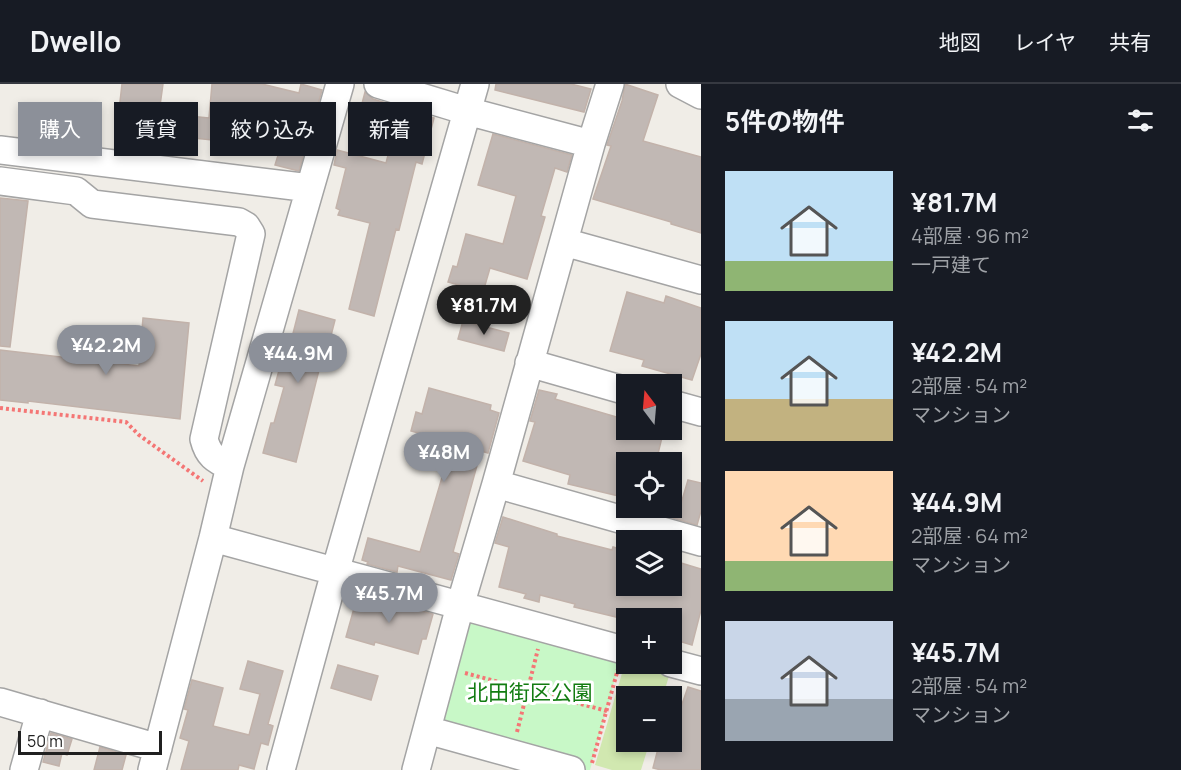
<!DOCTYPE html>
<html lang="ja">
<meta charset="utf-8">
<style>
:root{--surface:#171b24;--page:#20242c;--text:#f1f3f6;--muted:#9ea1a6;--line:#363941;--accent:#8c9099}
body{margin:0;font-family:Manrope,"Noto Sans JP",sans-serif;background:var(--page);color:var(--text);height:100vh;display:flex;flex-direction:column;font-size:22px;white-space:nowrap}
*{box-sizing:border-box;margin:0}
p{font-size:20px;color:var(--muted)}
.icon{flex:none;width:33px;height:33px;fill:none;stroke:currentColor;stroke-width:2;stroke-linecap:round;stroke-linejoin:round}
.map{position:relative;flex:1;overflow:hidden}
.side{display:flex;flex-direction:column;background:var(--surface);width:480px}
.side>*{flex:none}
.top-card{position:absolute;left:18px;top:18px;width:570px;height:54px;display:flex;gap:12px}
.needle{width:39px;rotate:344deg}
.tools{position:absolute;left:616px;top:290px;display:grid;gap:12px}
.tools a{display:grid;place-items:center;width:66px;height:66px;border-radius:0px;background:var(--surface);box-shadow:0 3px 9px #0003;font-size:30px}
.scale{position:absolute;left:18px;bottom:15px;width:144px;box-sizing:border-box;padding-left:6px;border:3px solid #202020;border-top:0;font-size:16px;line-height:21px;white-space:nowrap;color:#202020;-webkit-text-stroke:4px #fff;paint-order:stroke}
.price{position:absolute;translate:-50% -51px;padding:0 14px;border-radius:21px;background:var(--accent);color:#fff;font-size:20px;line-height:39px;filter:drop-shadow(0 2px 3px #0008)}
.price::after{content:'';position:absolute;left:50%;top:36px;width:18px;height:14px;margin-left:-9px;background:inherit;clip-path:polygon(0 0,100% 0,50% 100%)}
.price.on{background:#222;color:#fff}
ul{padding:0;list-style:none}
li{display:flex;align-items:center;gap:18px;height:150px;padding:0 24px}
li span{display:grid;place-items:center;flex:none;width:168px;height:120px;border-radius:0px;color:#555}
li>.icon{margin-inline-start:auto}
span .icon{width:72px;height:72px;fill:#fffc;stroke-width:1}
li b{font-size:26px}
h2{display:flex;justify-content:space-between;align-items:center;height:72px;padding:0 24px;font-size:26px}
.tag{padding:0 21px;border-radius:0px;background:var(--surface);box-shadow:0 3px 9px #0003;font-size:21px;line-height:54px}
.tag.on{background:var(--accent);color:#fff}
header{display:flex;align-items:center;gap:36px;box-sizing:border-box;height:84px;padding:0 30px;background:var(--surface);border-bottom:2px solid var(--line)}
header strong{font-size:28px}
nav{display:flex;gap:33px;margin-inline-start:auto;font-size:21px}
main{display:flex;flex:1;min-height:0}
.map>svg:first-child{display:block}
</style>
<header>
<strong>Dwello</strong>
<nav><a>地図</a><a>レイヤ</a><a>共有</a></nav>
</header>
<main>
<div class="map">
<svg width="701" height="686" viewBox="0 0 701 686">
<rect width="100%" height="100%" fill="#f0ede7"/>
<!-- grass -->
<path fill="#d1e8b0" d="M625 579 669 592 663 612H627V657H650L641 686H612L595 681Z"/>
<!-- park -->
<path fill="#c8f8c7" d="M460 522 623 566 590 686H571L430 646Z"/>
<!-- building -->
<path fill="#c1b8b4" stroke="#c2b2aa" stroke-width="1.5" d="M122 0H163L159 29 209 34 212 0H262L299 9 301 0 322 6 299 87 275 81 280 65 246 61V55L212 51V56L144 49V56L116 53Z
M496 0H571L591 5 584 28 495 6Z
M625 0 658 11 643 57 701 73V149L671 140V138L593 115 611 62 607 61 622 17Z
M365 8 373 15 434 34 422 80 416 78 399 146 396 145 374 232 349 225 370 139 338 131 340 126 336 124 346 84 334 81 337 66 386 79 396 41 359 31Z
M493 50 572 71 567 88 555 84 541 132 545 133 527 195 490 184 483 208 448 198 453 182 457 183 466 150 503 160 516 112 478 101Z
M0 114 28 117 10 263 0 262Z
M627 208 664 219 666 212 701 224V270L692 296 642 282 644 276 610 267Z
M299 226 335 236 326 271 323 270 296 378 263 369 271 339H274L284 303 275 301 283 272 287 273Z
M143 234 189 239 180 335 28 317V319L0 316V266L139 282Z
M463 237 509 249 504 267 458 255Z
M429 304 491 321 490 326 499 329 488 369 481 367 453 468 459 470 451 496 398 482 397 488 367 480 368 478 362 476 368 454 420 468 451 363 447 362 448 357 411 347 416 328 422 330Z
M539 306 557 310 555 315 627 336V345H664L656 378H627V414L568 400 570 391 523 377 535 338 530 337Z
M688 396 701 399V427L697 441 639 424 680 423Z
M503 433 557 450V452L612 466 613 463 627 467V501H675L681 479 701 485V526L692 561 672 555V534H620L574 523 575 520 540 511 539 518 524 514 526 510 499 503 509 463 495 459Z
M358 510 433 530 426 555H422L418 570 375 558 374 561 346 553Z
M248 577 283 587 268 640 273 642 268 661 261 659 254 685 239 681 238 686H181L189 657 180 654 188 626 184 625 192 596 223 604 213 642 249 651 260 610 240 605Z
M338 581 378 592 371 616 331 604Z
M688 603 701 607V686H661L653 684 660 657H672V649Z
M51 649 72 655 67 671 62 669 59 682 43 678Z
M100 663 126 671 122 686H94Z"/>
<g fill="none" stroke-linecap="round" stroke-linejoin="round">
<defs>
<path id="minor" d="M378 0 467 27 591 60
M680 0 701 11
M0 66 310 104
M0 97 76 107 92 120 239 138 246 142 251 150 204 355C208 371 215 376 230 382
M564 158 701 196
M529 279 627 307
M672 320 701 328
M496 400 701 458
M213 454 627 567
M671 579 701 587
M0 618 158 664
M427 646 571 686
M24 686 40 629
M152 686 213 454 230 382 340 0
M281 686 335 488 475 0
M416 686 460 522 496 400 591 60 610 0"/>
</defs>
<!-- minor casing -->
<use href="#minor" stroke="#a4a4a4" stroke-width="30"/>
<!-- path -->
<path stroke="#f47675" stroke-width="4" stroke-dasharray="3 3" stroke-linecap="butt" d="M0 324 126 338 139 351 203 397
M465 589 607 627
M517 648 538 565
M592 679 618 585"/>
<!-- minor -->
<use href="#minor" stroke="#fff" stroke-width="27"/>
</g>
<g text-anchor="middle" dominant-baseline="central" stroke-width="6" stroke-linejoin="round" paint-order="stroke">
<!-- park labels -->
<g font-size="21" fill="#127c11" stroke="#fff">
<text x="530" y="608">北田街区公園</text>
</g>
</g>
</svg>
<div class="tools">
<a><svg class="needle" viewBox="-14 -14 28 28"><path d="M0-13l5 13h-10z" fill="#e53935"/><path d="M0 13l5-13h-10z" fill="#9ea1a6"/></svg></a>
<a><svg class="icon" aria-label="locate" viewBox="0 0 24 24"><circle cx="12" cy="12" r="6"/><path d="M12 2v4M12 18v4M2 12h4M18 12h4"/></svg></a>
<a><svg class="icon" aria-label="layers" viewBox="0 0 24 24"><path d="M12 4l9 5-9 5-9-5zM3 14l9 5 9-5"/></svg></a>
<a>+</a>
<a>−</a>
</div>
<div class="scale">50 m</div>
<b class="price on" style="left:484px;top:252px">¥81.7M</b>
<b class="price" style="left:106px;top:292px">¥42.2M</b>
<b class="price" style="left:298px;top:300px">¥44.9M</b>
<b class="price" style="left:444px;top:399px">¥48M</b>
<b class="price" style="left:389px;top:540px">¥45.7M</b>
<div class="top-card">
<a class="tag on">購入</a>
<a class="tag">賃貸</a>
<a class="tag">絞り込み</a>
<a class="tag">新着</a>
</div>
</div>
<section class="side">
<h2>5件の物件<svg class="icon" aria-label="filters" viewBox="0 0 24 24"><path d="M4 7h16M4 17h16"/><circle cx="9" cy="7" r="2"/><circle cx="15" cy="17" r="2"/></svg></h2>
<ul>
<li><span style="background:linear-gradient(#bfe0f5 75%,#8fb573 0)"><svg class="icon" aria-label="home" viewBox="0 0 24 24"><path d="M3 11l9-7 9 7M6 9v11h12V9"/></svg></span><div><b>¥81.7M</b><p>4部屋 · 96 m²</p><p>一戸建て</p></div></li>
<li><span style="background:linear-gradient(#bfe0f5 65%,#c2b280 0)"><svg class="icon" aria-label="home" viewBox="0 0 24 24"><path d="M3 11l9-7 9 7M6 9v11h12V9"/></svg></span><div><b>¥42.2M</b><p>2部屋 · 54 m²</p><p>マンション</p></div></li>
<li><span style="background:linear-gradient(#ffd9b3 75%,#8fb573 0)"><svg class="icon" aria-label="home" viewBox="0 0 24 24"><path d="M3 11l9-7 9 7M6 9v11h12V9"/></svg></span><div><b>¥44.9M</b><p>2部屋 · 64 m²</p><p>マンション</p></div></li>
<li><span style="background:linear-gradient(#c9d6e8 65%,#9aa5b1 0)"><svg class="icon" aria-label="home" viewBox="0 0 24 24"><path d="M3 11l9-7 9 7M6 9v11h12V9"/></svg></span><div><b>¥45.7M</b><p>2部屋 · 54 m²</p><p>マンション</p></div></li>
</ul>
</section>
</main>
